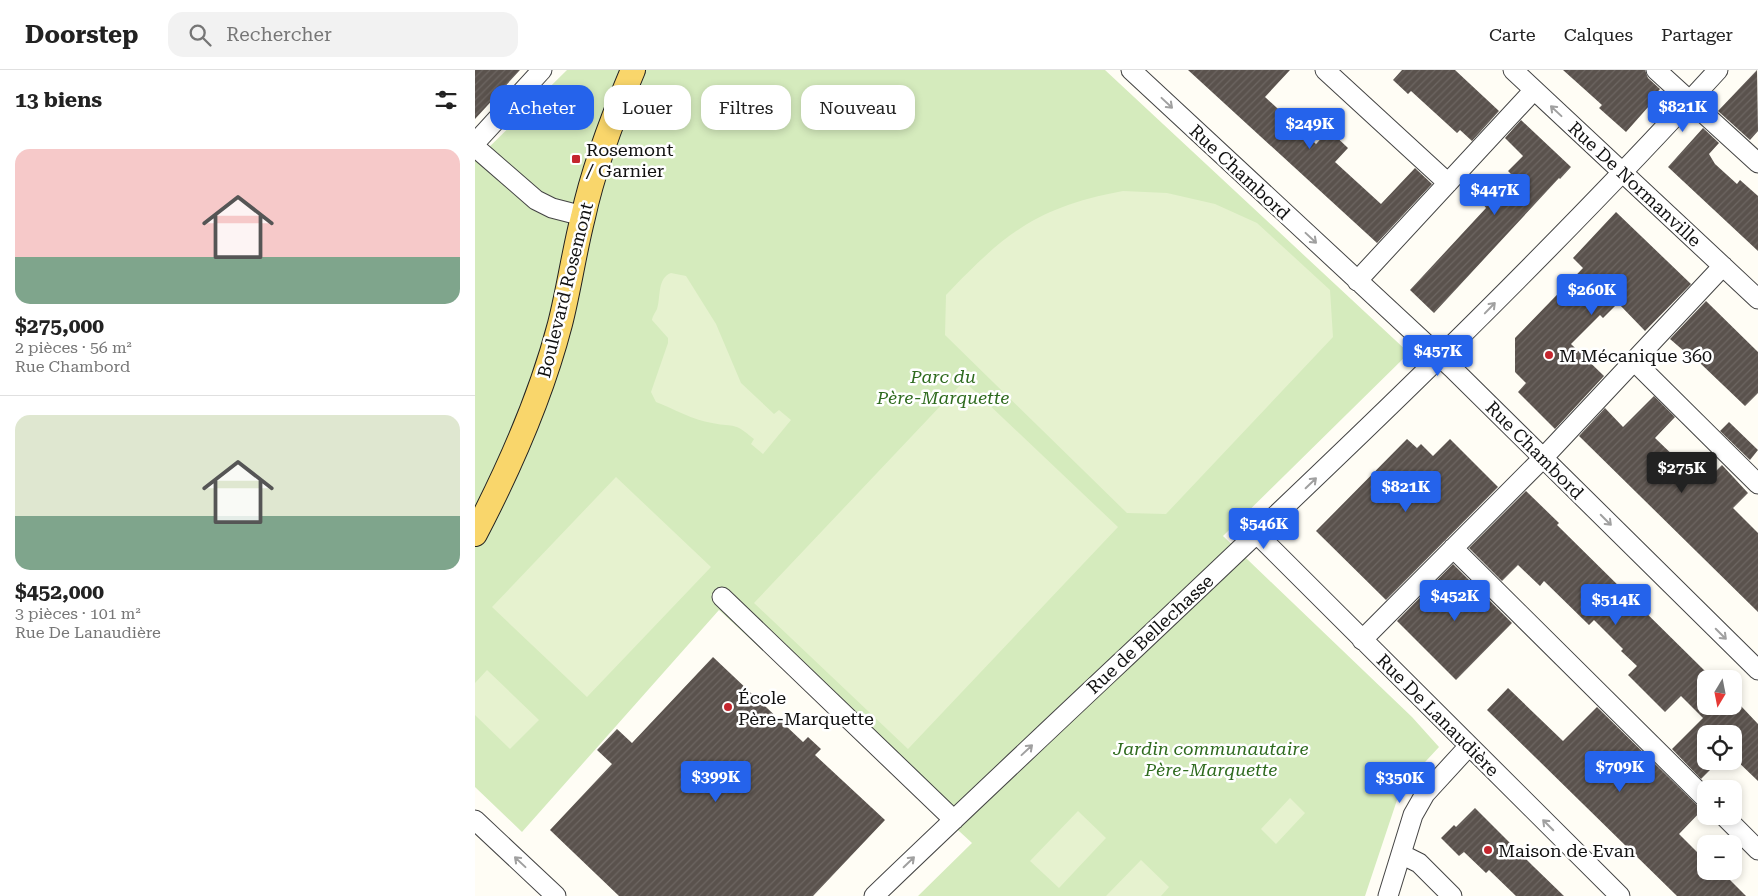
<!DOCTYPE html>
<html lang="fr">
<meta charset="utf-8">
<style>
:root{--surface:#fff;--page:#f2f2f2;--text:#222;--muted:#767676;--line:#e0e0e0;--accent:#2563eb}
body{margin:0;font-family:"Roboto Serif",serif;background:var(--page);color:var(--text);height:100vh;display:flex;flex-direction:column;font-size:19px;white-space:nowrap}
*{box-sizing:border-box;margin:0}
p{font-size:16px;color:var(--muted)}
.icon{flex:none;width:28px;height:28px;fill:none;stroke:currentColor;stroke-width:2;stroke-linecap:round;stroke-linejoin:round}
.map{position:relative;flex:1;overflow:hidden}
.panel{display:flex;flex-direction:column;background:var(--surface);width:475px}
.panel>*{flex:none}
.hud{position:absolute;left:15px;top:15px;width:475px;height:45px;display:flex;gap:10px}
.needle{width:32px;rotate:190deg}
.buttons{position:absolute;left:1222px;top:600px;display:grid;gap:10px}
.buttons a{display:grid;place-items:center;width:45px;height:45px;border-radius:10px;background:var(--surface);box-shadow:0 2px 8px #0003;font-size:25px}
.price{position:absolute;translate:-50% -42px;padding:0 11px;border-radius:5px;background:var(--accent);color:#fff;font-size:16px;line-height:32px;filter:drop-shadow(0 1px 2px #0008)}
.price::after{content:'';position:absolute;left:50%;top:30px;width:15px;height:11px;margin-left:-8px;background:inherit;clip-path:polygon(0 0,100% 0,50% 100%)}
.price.active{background:#222;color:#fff}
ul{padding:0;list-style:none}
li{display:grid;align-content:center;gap:10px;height:265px;padding:0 15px}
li+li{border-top:1px solid var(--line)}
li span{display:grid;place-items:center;height:155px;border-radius:15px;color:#555}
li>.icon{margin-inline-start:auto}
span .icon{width:90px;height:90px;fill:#fffc;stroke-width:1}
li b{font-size:21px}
h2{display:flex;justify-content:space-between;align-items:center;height:60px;padding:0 15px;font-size:21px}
.tag{padding:0 18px;border-radius:15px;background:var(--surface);box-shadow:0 2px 8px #0003;font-size:18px;line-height:45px}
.tag.active{background:var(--accent);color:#fff}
header{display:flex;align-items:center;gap:30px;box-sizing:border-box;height:70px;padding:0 25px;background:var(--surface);border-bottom:1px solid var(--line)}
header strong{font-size:24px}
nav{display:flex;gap:28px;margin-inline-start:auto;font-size:18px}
.search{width:350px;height:45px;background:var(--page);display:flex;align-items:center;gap:12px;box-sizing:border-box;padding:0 18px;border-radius:15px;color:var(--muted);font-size:19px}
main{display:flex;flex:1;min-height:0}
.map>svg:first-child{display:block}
</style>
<header>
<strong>Doorstep</strong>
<div class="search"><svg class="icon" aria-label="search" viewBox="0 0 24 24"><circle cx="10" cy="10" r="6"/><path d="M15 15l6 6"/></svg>Rechercher</div>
<nav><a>Carte</a><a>Calques</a><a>Partager</a></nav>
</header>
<main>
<section class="panel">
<h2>13 biens<svg class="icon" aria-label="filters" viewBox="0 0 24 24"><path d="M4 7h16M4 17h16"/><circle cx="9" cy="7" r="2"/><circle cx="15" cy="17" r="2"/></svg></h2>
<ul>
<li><span style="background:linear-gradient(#f6c9c9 70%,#7fa58c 0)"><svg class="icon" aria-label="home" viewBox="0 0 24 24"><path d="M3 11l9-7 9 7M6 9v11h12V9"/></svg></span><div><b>$275,000</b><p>2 pièces · 56 m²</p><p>Rue Chambord</p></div></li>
<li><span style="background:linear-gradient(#dfe7d0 65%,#7fa58c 0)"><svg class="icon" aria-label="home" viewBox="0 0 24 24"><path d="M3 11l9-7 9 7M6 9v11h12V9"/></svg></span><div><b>$452,000</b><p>3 pièces · 101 m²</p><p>Rue De Lanaudière</p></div></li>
</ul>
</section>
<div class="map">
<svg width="1283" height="826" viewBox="0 0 1283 826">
<defs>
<pattern id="building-hatch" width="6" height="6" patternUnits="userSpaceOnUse" patternTransform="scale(1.25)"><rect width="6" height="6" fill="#5a524d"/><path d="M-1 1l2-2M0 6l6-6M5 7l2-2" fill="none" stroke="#6d6662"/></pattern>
</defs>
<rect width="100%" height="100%" fill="#fffdf5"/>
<!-- green -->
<path fill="#d5ebbd" d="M92 0H630L934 283 748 466 937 647 964 677 926 718 890 826H443L497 773 244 540 47 762 0 717V91Z"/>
<!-- pitch -->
<path fill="#e6f2cf" d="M648 121 692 123 740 134 782 153 855 220 858 267 691 444 652 443 470 265 471 225C530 163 562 137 648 121Z
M196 203 211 206 241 254 266 313 299 344 304 340 316 350 288 384 276 374 279 369C257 351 262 358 237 353 218 350 199 339 181 332L176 322 193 273V268L177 250C178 245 180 243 182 239 186 227 182 208 196 203Z
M489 311 643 457 433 679 279 533Z
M141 407 236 497 112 627 17 537Z
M12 600 64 650 35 679 0 645V613Z
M815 728 830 743 801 774 786 759Z
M603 741 631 768 584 818 555 791Z
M666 790 694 817 686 826H631Z"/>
<!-- building -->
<path fill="url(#building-hatch)" d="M0 0H45L0 49Z
M713 0H815L790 27 841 74 854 60 873 78 860 92 906 134 940 98 957 114 902 173Z
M927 0H980L1024 41 997 71 985 60 982 63 936 21 933 24 918 10Z
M1088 0H1170L1173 8 1185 19 1180 25 1182 27 1151 62 1124 38 1127 35Z
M1282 0 1283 61 1275 70 1243 41Z
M1046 50 1096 97 1085 109 1084 108 959 243 935 220 1011 138 1008 134 1036 104 1033 101 1048 86 1030 68Z
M1228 58 1244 73 1234 84 1240 94 1262 114 1265 110 1283 126V181L1193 97Z
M1141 142 1216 214 1170 261 1143 233 1128 248 1125 245 1096 274 1129 306 1080 359 1043 322 1051 313 1040 302V268L1108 198 1098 188Z
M1231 231 1283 282V323L1270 336 1225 293 1224 294 1195 269Z
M1179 326 1200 347 1180 368 1228 414 1247 395 1273 423 1258 438 1283 463V542L1104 366 1130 338 1148 357Z
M1254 352 1283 380 1275 390 1245 361Z
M932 369 942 378 946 374 958 386 975 369 1023 417 911 530 841 461Z
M1051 421 1084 453 1082 455 1231 602V636H1266L1283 654V711L1259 688V664H1231V691H1244L1226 709 1197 679 1228 648 1206 626 1190 642 1153 605 1162 596 1146 581 1148 579 1119 550 1114 555 1069 511 1065 516 1043 495 1027 511 994 478Z
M978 494 1037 553 981 610 922 551Z
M238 587 328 672 333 667 346 679 340 685 410 750 338 826H144L75 760 137 694 122 680 142 659 157 673Z
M1033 618 1088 671 1122 637 1227 740 1204 764 1231 791V801H1236L1245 810 1250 805 1271 826H1202L1012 640Z
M1000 738 1059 797 1089 826H1041L1014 800 1011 803 989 782 984 786 966 768 979 755 981 757Z"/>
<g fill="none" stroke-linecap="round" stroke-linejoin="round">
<defs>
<path id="minor" d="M656 0 977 298 1283 600
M850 0 973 113
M1038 0 1283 229
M1181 0 1283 93
M0 73 67 0
M0 77 61 130 77 138 108 146
M882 211 1059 20
M1159 291 1283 414
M782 464 1145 826
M978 478 1231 729
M247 527 479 750
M887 570 1068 388 1248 196
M1249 746 1283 780
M0 750 81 826
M926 784 944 793 977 826
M399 826C683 553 977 291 1243 0
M913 826 938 745 950 724 994 676"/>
<path id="major" d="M0 464C35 397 66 327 85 254 94 219 99 182 108 147 119 96 138 47 158 0"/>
</defs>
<!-- minor casing -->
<use href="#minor" stroke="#444" stroke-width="21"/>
<!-- major casing -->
<use href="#major" stroke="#222" stroke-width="26"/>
<!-- minor -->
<use href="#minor" stroke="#fff" stroke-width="19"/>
<!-- major -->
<use href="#major" stroke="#f9d66b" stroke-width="24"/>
</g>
<!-- one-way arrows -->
<defs><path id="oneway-shaft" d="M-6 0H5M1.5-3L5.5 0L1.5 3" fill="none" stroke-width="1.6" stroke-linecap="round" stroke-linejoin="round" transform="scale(1.25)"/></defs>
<g stroke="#a0a0a0">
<use href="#oneway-shaft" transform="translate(692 33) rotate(43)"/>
<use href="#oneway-shaft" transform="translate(1081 41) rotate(-137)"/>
<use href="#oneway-shaft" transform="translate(836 168) rotate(43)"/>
<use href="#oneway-shaft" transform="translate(1015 238) rotate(-46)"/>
<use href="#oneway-shaft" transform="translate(836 413) rotate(-44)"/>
<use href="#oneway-shaft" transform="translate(1131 450) rotate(45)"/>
<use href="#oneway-shaft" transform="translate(1246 564) rotate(45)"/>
<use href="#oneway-shaft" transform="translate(552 680) rotate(-43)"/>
<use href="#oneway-shaft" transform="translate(1073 755) rotate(-135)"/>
<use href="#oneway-shaft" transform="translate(45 792) rotate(-137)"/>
<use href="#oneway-shaft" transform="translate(434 792) rotate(-44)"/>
</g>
<!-- markers -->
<g fill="#c4262e" stroke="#fff" stroke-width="2">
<rect x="96" y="84" width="10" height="10" rx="2.5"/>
<circle cx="1074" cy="285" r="5"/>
<circle cx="253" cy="637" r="5"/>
<circle cx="1013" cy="780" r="5"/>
</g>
<g text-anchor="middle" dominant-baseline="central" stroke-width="5" stroke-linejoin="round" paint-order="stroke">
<!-- poi labels -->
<g font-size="18" fill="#111" stroke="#fff" text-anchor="start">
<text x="111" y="79">Rosemont<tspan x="111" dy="21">/ Garnier</tspan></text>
<text x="1084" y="285">M Mécanique 360</text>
<text x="263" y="627">École<tspan x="263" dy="21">Père-Marquette</tspan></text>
<text x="1023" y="780">Maison de Evan</text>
</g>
<!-- street labels -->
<g font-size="18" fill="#111" stroke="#fff">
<text transform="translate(765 102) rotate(43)">Rue Chambord</text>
<text transform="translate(1160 114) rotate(43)">Rue De Normanville</text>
<text transform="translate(90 220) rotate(-76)">Boulevard Rosemont</text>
<text transform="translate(1060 380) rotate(45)">Rue Chambord</text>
<text transform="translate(675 564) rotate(-43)">Rue de Bellechasse</text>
<text transform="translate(963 645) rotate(45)">Rue De Lanaudière</text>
</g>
<!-- park labels -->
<g font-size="18" font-style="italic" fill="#2f6b1f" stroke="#fff">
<text x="468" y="306">Parc du<tspan x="468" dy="21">Père-Marquette</tspan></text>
<text x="736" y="678">Jardin communautaire<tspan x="736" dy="21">Père-Marquette</tspan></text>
</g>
</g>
</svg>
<div class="buttons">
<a><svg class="needle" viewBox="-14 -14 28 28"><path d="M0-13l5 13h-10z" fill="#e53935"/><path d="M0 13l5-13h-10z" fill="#767676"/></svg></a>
<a><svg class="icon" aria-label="locate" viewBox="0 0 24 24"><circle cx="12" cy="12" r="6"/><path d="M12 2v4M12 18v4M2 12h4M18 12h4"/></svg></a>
<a>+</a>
<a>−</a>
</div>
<b class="price" style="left:1208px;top:63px">$821K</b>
<b class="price" style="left:835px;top:80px">$249K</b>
<b class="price" style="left:1020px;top:146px">$447K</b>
<b class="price" style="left:1117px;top:246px">$260K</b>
<b class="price" style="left:963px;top:307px">$457K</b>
<b class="price active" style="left:1207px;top:424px">$275K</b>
<b class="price" style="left:931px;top:443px">$821K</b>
<b class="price" style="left:789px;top:480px">$546K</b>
<b class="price" style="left:980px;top:552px">$452K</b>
<b class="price" style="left:1141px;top:556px">$514K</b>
<b class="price" style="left:1145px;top:723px">$709K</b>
<b class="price" style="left:241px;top:733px">$399K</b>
<b class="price" style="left:925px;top:734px">$350K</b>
<div class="hud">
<a class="tag active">Acheter</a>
<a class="tag">Louer</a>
<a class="tag">Filtres</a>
<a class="tag">Nouveau</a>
</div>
</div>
</main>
